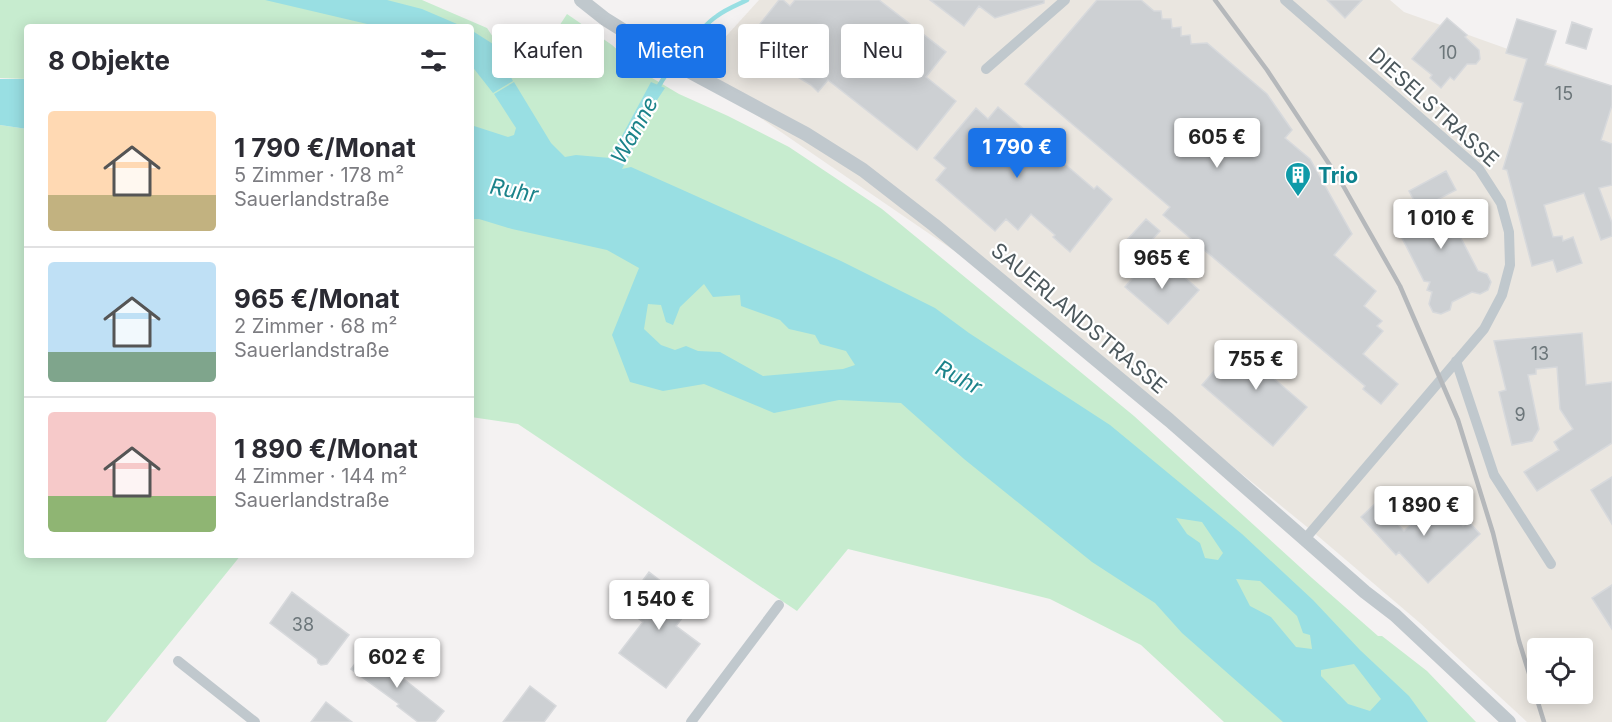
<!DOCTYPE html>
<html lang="de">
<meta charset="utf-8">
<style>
:root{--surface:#fff;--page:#f2f2f3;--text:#2b2b33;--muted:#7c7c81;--line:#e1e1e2;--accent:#1a73e8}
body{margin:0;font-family:Inter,sans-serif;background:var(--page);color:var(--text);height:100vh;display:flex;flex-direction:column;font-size:22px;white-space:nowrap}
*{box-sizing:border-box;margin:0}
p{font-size:20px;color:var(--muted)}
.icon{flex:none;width:33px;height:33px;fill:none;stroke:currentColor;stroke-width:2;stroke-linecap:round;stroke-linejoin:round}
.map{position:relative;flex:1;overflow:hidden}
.sheet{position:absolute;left:24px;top:24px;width:450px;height:534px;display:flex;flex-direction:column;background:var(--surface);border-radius:6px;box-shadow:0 3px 15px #0003}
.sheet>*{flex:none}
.banner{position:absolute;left:492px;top:24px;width:570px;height:54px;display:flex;gap:12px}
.buttons{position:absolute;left:1527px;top:638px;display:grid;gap:12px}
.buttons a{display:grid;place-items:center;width:66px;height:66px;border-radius:6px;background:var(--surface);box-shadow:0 3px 15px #0003;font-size:30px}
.price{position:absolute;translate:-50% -51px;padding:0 14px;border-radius:6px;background:#fff;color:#222;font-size:20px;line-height:39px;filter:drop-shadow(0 2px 3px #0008)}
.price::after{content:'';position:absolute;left:50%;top:36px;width:18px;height:14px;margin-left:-9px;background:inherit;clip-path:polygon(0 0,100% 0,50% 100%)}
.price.active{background:var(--accent);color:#fff}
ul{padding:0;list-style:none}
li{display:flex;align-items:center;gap:18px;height:150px;padding:0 24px}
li+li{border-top:2px solid var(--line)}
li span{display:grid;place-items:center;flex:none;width:168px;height:120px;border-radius:6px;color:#555}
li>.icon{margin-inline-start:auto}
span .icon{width:72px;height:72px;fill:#fffc;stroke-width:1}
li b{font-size:26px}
h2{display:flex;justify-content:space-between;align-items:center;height:72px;padding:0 24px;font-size:26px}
.chip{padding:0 21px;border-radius:6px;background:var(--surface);box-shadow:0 3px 15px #0003;font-size:21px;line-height:54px}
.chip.active{background:var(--accent);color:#fff}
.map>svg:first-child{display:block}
</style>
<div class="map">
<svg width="1612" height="722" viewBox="0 0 1612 722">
<rect width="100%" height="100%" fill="#f4f2f2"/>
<!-- commercial -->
<path fill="#eae6e0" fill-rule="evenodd" d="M759 0H1390L1404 12 1612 86V722H1527L1420 623 1312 531 1113 369 1020 296 698 75 719 44ZM1538 648H1582V693H1538Z"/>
<!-- green -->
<path fill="#c7eccf" d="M0 0H422L487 28 517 73 548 43 567 14 612 45 642 72 679 94 728 116 789 147 882 209 1134 416 1312 578 1378 636H1382L1427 671 1476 722H1224L1141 645 1050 599 848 549 797 611 518 424 471 417V27H27V79L0 78Z
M0 125 27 129V555H241L106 722H0Z"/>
<!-- water -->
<path fill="#99dfe3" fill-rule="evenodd" d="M265 0H387L422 9 464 27H380Z
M471 30 493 44 513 81 493 93 471 65Z
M0 79H27V129L0 125Z
M514 82 551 143 565 157 576 155 610 158 651 82 665 88 641 124 636 142 622 169 631 167 676 187 841 261 935 308 969 333 1110 425 1242 534 1313 600 1360 650 1409 696 1428 722H1283L1182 633 1155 603 1092 562 964 459 901 403 839 400 774 413 704 384 663 391 630 382 612 335 639 268 607 250 512 229 479 219H471V125L508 137 514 135 516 128 494 94ZM704 284 713 297 740 295 741 306 780 320 789 329 815 335 820 344 846 351 855 365 843 369 763 376 720 352 698 351 686 346 675 350 661 345 644 329 648 304 661 305 666 322 673 325 680 307ZM1176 518 1202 522 1223 553 1218 560 1205 558 1200 543 1187 534ZM1236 579 1260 581 1297 616 1303 633 1310 635 1312 649 1296 647 1271 617 1250 606ZM1354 664 1381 699 1370 711 1348 704 1321 676V670Z"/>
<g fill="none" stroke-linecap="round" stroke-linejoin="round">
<!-- stream -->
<path stroke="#99dfe3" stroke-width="4.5" d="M657 89C668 70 699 28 717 16 726 9 737 5 747 0"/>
</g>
<!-- building -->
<path fill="#cdd0d3" stroke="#d7d9dc" stroke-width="1.5" d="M779 0H783L790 6 795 0H879L946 52 926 77 956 101 917 150 828 80 818 92 811 85 744 44Z
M930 0H1044V3L995 18 979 6 964 26Z
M1097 0H1141L1154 11H1161L1162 19H1171L1172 28 1181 27V36L1190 35 1191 44 1207 43 1267 94 1292 130 1285 138 1310 159 1352 234 1334 255 1376 291 1364 306 1382 321 1377 326 1383 331 1363 354 1398 384 1381 404 1363 389 1365 386 1163 215 1170 207 1025 84Z
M1327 0H1362L1345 18Z
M1447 18 1467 35 1465 37 1479 50 1480 59 1476 64H1467L1454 80 1450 77 1441 88 1430 78 1432 75 1412 59Z
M1517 19 1556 31 1545 65 1612 86V105L1601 140 1612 144V185L1599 188 1612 223V236L1601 240 1584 193 1544 205 1553 237 1562 236 1563 241 1573 237 1582 263 1557 272 1553 260 1532 266 1507 170 1503 169 1523 103 1514 100 1527 59 1506 53Z
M1572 22 1592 29 1586 49 1566 43Z
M998 107 1094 189 1097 186 1112 199 1070 252 1053 237 1055 235 1031 214 1018 230 1006 219 995 231 936 180 946 168 934 158 976 108 988 119Z
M1446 171 1456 190 1427 205 1437 224 1450 217 1478 271 1487 274 1491 282 1488 290 1480 294 1472 292 1452 302 1450 310 1441 314 1433 312 1429 304 1432 292 1427 290 1430 282 1424 281 1400 234 1415 225 1409 212 1418 208 1409 191Z
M1146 219 1160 231 1140 253 1126 241Z
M1148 260 1158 269 1165 260 1199 290 1168 324 1125 287Z
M1582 333 1586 385 1612 382V443L1537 491 1524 472 1559 450 1554 442 1573 429 1560 409 1557 367 1536 369V374L1528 375 1539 429 1532 441 1512 445 1499 392 1506 390 1494 341Z
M1240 341 1255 354 1264 343 1285 361 1272 377 1307 407 1273 446 1202 385Z
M1612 477V524L1591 490Z
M1443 494 1451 503 1446 508 1463 526 1468 521 1480 534 1428 583 1399 552 1396 555 1361 517 1377 502 1404 531 1425 511V505H1431Z
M649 572 692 605 676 626 700 644 666 688 619 653 643 622 623 607Z
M1612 585V629L1592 598Z
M292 592 349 635 327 664 321 665 318 663 317 659 270 623Z
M366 649 444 711 435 722H418L397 706 399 704 351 669Z
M530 686 556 706 544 722H503Z
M326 702 352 722H311Z"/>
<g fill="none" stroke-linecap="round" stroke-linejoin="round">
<!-- minor -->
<path stroke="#c0c8cd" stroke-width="10" d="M1285 0 1479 169 1501 203 1509 232 1510 265 1502 295 1484 329 1305 539
M986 69 1065 0
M1456 361 1494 475 1551 564
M178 661 255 722
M691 722 779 605"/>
<!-- tertiary -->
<path stroke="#c0c8cd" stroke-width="14" d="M581 0 605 19 685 69 806 134 863 170 934 225 1169 420 1365 592 1395 615 1509 722"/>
<!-- rail -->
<path stroke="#b5b8bb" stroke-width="4.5" d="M1215 0 1267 70 1341 182 1400 286 1458 420 1493 533 1519 641 1544 722"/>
</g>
<!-- icons -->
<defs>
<symbol id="building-pin" viewBox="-11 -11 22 30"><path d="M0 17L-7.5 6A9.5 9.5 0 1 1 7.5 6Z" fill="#0f9aa8" stroke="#fff"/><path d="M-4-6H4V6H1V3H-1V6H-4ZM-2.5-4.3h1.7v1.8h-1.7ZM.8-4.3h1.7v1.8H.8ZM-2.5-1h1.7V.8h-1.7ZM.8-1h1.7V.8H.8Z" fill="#fff"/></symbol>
</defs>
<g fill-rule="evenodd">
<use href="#building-pin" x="1283" y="160" width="30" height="40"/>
</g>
<g text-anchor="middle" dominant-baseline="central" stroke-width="4.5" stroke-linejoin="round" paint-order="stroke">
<!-- number labels -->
<g font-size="18" fill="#6c767a">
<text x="1448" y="52">10</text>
<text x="1564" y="93">15</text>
<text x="1540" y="353">13</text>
<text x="1520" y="414">9</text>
<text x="303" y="624">38</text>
</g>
<!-- street labels -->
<g font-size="21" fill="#4c585d" stroke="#fff">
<text transform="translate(1434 107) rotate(42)">DIESELSTRASSE</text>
<text transform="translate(1079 318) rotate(40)">SAUERLANDSTRASSE</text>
</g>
<!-- culture labels -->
<g font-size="21" font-weight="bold" fill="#0d838f" stroke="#fff" text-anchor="start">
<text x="1318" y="175">Trio</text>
</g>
<!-- water labels -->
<g font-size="22" font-style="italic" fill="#1b838a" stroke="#fff">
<text transform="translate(634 130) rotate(-61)">Wanne</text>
<text transform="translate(514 190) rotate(11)">Ruhr</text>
<text transform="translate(959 377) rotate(28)">Ruhr</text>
</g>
</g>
</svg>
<div class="buttons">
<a><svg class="icon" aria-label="locate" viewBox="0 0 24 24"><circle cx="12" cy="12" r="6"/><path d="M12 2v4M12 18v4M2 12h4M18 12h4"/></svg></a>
</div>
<b class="price" style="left:1217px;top:169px">605 €</b>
<b class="price active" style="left:1017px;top:179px">1 790 €</b>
<b class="price" style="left:1441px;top:250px">1 010 €</b>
<b class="price" style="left:1162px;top:290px">965 €</b>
<b class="price" style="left:1256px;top:391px">755 €</b>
<b class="price" style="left:1424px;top:537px">1 890 €</b>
<b class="price" style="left:659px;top:631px">1 540 €</b>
<b class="price" style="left:397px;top:689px">602 €</b>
<div class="banner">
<a class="chip">Kaufen</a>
<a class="chip active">Mieten</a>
<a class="chip">Filter</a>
<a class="chip">Neu</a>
</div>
<section class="sheet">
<h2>8 Objekte<svg class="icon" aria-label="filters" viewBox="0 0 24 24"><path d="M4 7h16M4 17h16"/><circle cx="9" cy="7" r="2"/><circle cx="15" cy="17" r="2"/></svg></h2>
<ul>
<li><span style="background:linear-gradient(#ffd9b3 70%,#c2b280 0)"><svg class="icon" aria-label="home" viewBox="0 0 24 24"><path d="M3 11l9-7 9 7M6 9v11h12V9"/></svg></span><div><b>1 790 €/Monat</b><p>5 Zimmer · 178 m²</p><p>Sauerlandstraße</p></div></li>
<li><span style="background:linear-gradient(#bfe0f5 75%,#7fa58c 0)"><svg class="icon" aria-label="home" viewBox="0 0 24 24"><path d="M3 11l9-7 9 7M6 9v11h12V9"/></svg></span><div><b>965 €/Monat</b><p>2 Zimmer · 68 m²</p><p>Sauerlandstraße</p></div></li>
<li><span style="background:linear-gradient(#f6c9c9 70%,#8fb573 0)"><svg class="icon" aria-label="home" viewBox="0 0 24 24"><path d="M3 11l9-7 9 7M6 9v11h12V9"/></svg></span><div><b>1 890 €/Monat</b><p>4 Zimmer · 144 m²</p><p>Sauerlandstraße</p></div></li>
</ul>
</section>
</div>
